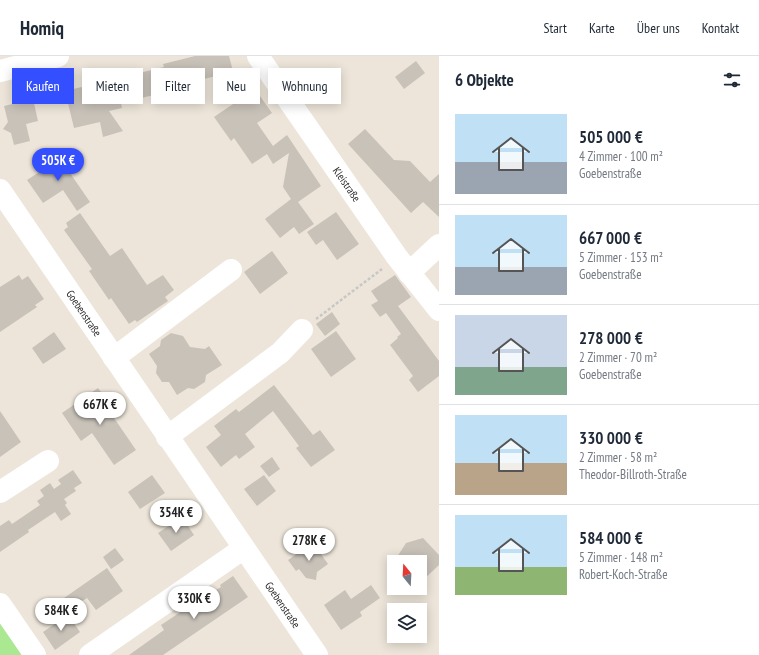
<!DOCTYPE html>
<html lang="de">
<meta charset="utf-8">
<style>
:root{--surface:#fff;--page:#f6f6f7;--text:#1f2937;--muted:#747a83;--line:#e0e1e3;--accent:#344fff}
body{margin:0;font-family:"PT Sans Narrow",sans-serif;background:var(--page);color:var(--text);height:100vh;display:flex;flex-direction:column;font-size:15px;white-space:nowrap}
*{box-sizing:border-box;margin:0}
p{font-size:13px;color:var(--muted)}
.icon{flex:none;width:22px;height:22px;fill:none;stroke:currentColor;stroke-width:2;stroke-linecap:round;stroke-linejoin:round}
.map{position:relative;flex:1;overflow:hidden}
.panel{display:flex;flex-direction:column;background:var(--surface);width:320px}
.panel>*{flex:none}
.hud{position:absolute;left:12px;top:12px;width:367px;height:36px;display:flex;gap:8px}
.needle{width:26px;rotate:342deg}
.controls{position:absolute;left:387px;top:499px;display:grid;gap:8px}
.controls a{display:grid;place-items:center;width:40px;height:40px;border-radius:0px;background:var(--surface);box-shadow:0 2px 10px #0003;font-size:20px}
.price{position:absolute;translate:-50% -34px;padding:0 9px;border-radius:14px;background:#fff;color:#222;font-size:13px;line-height:26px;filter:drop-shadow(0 1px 2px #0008)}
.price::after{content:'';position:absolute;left:50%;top:24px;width:12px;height:9px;margin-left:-6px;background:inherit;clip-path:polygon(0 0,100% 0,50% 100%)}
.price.current{background:var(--accent);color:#fff}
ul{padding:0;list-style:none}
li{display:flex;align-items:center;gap:12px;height:100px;padding:0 16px}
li+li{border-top:1px solid var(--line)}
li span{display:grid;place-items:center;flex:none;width:112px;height:80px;border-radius:0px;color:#555}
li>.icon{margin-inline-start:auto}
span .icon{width:48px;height:48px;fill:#fffc;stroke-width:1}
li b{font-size:17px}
h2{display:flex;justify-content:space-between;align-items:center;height:48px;padding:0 16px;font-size:17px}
.tag{padding:0 14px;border-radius:0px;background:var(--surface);box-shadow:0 2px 10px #0003;font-size:14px;line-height:36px}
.tag.current{background:var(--accent);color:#fff}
header{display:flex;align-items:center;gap:24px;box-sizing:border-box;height:56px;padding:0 20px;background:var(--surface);border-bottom:1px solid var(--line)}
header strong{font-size:19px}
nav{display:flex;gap:22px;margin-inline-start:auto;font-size:14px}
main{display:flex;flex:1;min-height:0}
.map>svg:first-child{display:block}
</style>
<header>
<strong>Homiq</strong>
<nav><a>Start</a><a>Karte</a><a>Über uns</a><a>Kontakt</a></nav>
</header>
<main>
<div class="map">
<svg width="439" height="599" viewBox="0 0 439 599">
<rect width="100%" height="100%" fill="#ede5d9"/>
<!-- green -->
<path fill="#aae891" d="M0 565 23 599H0Z"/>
<!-- building -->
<path fill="#c8c2b9" d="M195 0H229L234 19 221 23 220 19 188 27 189 29 178 32 179 38 167 41 166 36 121 47 122 52 109 55 123 75 103 81 100 66 74 72 65 35 90 29 93 41 91 31 92 30 99 40 117 35 114 23 164 11 163 8Z
M416 5 425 17 404 33 395 21Z
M317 12 326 24 309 36 300 23Z
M255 33 272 57 257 67 273 90 287 79 321 130 298 146 314 168 299 178 294 171 280 182 265 163 291 143 283 131 289 97 273 108 267 98 252 108 234 82 231 85 214 61Z
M33 43 38 65 26 68 30 85 14 89 11 77 3 73 8 66 4 50Z
M365 73 394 104 410 105 430 126 439 118V161L423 146 411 157 348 88Z
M60 94 74 114 70 117 90 146 77 155 63 134 43 147 27 124 47 111 43 106Z
M336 156 359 188 337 204 323 184 316 189 307 176Z
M80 157 110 200 122 192 147 229 163 219 174 234 165 241 168 245 137 266 135 264 129 268 111 242 109 244 89 215 92 213 64 174 68 171 66 167Z
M272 195 288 217 260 238 244 216Z
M19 219 22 224 28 220 44 243 35 249 37 251 0 276V231Z
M395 219 411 241 398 250 439 305V320L418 336 409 324 413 320 390 289 398 282 397 281 401 278 386 257 380 261 371 249 378 245 371 235Z
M332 256 340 268 325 280 316 268Z
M336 275 356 303 331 321 311 293Z
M54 276 66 293 43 308 32 292Z
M171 277 183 280 190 291 205 293 209 290 222 309 206 319 205 326 194 333 188 332 177 339 169 326H162L156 317 157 310 149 298 160 290 161 284Z
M274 329 313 379 320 374 335 394 311 411 296 392 299 390 273 355 245 378 255 391 239 403 236 399 221 411 206 391 221 379 214 370 236 353 239 356Z
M98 332 113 352 111 354 115 361 114 362 136 394 114 409 92 377 81 385 62 357Z
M0 355 21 386 0 401Z
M272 401 280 413 269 421 260 410Z
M73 414 82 427 74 432 76 435 64 443 67 447 65 449 71 458 61 465 55 456 28 474 29 476 0 496V470L9 464 12 468 40 449 37 445 44 440 40 434 50 427 54 433 61 428 58 424Z
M152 419 165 437 140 453 128 436Z
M264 419 276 435 257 450 244 433Z
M182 461 194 479 171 495 158 477Z
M423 482 439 499V509L420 527V506H409L397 501 406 487Z
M313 487 328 508 317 516 316 524 306 522 299 513 296 515 288 504Z
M115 492 124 504 111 513 103 501Z
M107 512 123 535 96 554 87 542 51 566 44 556Z
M233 520 248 541 163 599H129L164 574 161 569 188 551 194 559 215 545 210 538 221 531 220 529Z
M371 529 380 542 360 556 362 560 341 574 324 549 345 534 351 543Z
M68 559 80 576 55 594 43 576Z"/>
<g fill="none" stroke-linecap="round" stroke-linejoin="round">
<!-- path -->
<path stroke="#c7c7c7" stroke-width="2.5" stroke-dasharray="3 2" stroke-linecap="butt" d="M316 263 382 213"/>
<!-- minor -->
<g stroke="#fff" stroke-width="22">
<path id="s1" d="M258 0 397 201 439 254"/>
<path d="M0 15 58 0"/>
<path id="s2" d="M0 134 317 599"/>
<path d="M409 217 439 189"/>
<path d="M114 302 231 214"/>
<path d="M167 381 280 297 302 274"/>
<path d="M0 436 48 405"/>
<path d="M0 548 35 599"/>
<path d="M90 599 244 492"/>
</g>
</g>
<g text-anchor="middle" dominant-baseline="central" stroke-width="4" stroke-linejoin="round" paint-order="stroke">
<!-- street labels -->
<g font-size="11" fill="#292929" stroke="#fff">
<text stroke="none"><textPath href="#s1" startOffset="156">Kleistraße</textPath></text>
<text stroke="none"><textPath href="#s2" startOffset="149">Goebenstraße</textPath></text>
<text stroke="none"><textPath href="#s2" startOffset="502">Goebenstraße</textPath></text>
</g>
</g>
</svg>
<div class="controls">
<a><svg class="needle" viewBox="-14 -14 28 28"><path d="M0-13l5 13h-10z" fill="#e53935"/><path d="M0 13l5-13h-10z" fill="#747a83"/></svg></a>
<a><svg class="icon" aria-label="layers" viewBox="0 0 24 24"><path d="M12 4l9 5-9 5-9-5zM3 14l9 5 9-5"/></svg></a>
</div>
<b class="price current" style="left:58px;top:126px">505K €</b>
<b class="price" style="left:100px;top:370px">667K €</b>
<b class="price" style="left:176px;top:478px">354K €</b>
<b class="price" style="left:309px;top:506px">278K €</b>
<b class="price" style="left:194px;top:564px">330K €</b>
<b class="price" style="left:61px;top:576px">584K €</b>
<div class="hud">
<a class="tag current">Kaufen</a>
<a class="tag">Mieten</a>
<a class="tag">Filter</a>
<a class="tag">Neu</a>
<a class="tag">Wohnung</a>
</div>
</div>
<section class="panel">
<h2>6 Objekte<svg class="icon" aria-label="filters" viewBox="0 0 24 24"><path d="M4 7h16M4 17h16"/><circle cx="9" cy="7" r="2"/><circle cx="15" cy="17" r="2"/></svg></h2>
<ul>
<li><span style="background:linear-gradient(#bfe0f5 60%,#9aa5b1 0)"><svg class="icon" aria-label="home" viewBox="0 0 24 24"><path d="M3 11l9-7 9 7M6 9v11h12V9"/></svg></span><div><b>505 000 €</b><p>4 Zimmer · 100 m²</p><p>Goebenstraße</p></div></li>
<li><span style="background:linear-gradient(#bfe0f5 65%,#9aa5b1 0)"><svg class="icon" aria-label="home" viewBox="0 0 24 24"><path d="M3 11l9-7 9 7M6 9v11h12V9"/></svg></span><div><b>667 000 €</b><p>5 Zimmer · 153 m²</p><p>Goebenstraße</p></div></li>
<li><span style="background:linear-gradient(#c9d6e8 65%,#7fa58c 0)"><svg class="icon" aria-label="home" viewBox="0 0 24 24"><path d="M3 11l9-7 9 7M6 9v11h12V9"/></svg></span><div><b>278 000 €</b><p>2 Zimmer · 70 m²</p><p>Goebenstraße</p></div></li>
<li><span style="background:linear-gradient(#bfe0f5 60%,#b9a48a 0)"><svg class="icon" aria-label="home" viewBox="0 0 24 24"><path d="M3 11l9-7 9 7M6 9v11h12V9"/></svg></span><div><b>330 000 €</b><p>2 Zimmer · 58 m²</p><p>Theodor-Billroth-Straße</p></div></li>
<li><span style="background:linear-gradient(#bfe0f5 65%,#8fb573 0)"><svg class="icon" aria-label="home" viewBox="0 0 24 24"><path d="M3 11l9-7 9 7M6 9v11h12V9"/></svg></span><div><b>584 000 €</b><p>5 Zimmer · 148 m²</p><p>Robert-Koch-Straße</p></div></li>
</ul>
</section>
</main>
